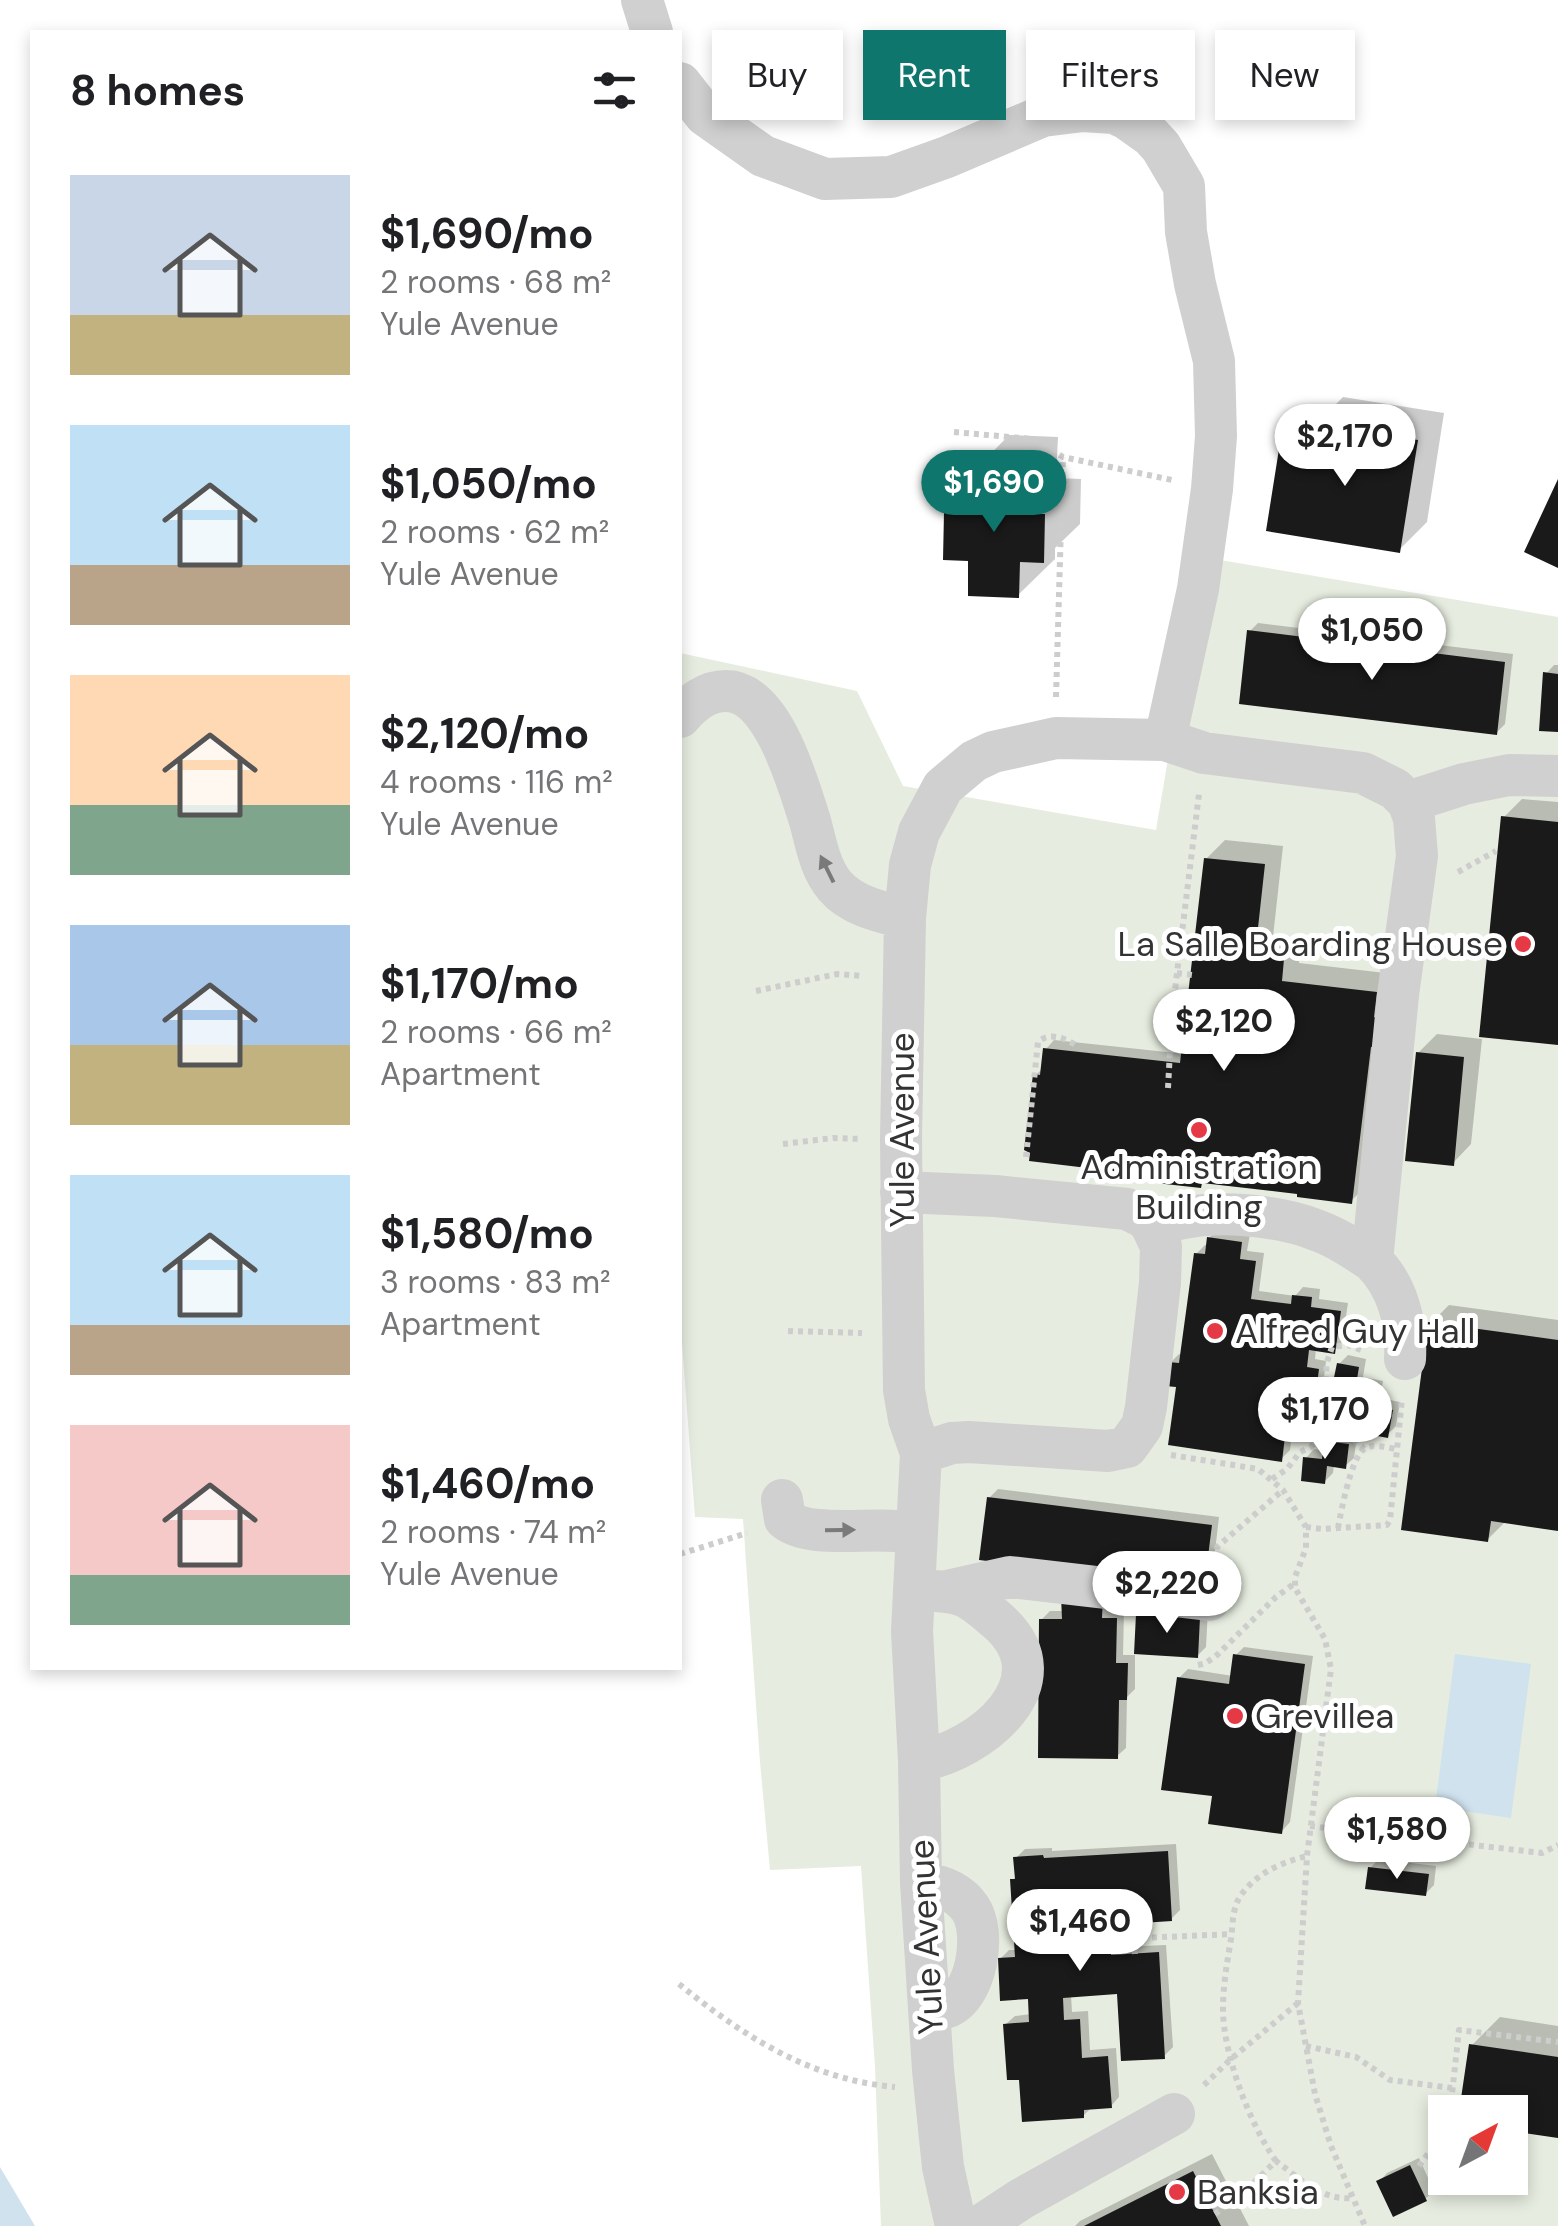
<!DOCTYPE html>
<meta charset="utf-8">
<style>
:root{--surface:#fff;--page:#f6f6f6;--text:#202124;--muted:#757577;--accent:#0f766e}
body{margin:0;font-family:"DM Sans",sans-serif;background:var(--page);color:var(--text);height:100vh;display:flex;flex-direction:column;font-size:38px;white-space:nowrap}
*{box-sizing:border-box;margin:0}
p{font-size:32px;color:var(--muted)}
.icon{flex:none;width:55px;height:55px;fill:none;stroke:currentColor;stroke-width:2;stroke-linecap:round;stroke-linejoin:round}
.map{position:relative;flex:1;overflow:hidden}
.drawer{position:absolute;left:30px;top:30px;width:652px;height:1640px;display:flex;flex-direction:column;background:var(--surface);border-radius:0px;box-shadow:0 5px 15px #0003}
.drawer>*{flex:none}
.banner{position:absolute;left:712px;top:30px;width:695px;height:90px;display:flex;gap:20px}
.needle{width:65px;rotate:41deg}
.buttons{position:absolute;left:1428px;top:2095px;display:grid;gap:20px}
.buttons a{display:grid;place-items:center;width:100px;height:100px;border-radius:0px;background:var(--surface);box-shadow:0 5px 15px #0003;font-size:50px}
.price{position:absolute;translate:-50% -85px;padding:0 22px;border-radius:35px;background:#fff;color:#222;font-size:32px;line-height:65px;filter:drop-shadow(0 2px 5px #0008)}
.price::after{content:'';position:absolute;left:50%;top:60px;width:30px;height:22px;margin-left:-15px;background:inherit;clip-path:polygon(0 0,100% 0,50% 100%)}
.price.active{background:var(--accent);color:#fff}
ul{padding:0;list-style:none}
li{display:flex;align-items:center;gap:30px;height:250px;padding:0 40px}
li span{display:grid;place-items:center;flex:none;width:280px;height:200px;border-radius:0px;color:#555}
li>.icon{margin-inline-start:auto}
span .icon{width:120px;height:120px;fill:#fffc;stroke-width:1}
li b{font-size:42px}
h2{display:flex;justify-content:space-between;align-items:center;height:120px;padding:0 40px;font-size:42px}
.pill{padding:0 35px;border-radius:0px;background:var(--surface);box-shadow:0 5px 15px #0003;font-size:35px;line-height:90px}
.pill.active{background:var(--accent);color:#fff}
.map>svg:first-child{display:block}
</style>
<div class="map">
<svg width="1558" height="2226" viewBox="0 0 1558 2226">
<rect width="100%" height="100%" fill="#fff"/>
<!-- green -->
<path fill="#e6ecdf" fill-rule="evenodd" d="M1202 557 1558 617V2226H881L875 2067 861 1866 770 1870 760 1762 743 1519 695 1517 680 1316V653L857 691 903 786 1156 830ZM1445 2112H1510V2178H1445Z"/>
<!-- water -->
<path fill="#cfe2ee" d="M1455 1654 1531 1664 1511 1818 1435 1807Z
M0 2167 35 2226H0Z"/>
<!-- shadow -->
<path fill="#0003" d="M1343 397 1444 413 1427 522 1399 550 1281 450 1309 422 1316 424Z
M1009 435 1058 437 1056 478 1081 479 1080 524 1055 548V559L1018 595 971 558 947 513 973 487V472Z
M1258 623 1513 654 1505 724 1496 733 1249 632Z
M1554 665H1558V730L1546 674Z
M1522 799 1558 802V1043L1504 817Z
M1225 840 1283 846 1273 937 1301 941 1299 963 1394 974 1360 1192 1351 1201 1299 1191 1205 1180 1200 1186 1124 1170 1036 1075 1044 1067 1046 1049 1054 1040 1185 1054 1206 859Z
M1437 1034 1482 1039 1471 1144 1453 1163 1418 1053Z
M1218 1229 1250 1234 1247 1251 1264 1253 1259 1291 1295 1296 1303 1287 1320 1289 1319 1299 1348 1303 1342 1342 1334 1351 1316 1348 1315 1359 1326 1361 1318 1428 1309 1436 1292 1434 1290 1450 1281 1459 1178 1385 1170 1363 1179 1354 1183 1355 1196 1254 1205 1245H1208L1209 1238Z
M1449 1305 1558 1320V1528L1506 1521 1488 1539 1430 1324Z
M1348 1355 1366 1359 1363 1377 1383 1381 1380 1398 1400 1402 1396 1426 1387 1435 1369 1413 1339 1364Z
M1335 1433 1357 1436 1354 1458 1345 1466 1334 1465 1333 1473 1324 1482 1306 1458 1314 1449 1325 1451 1326 1442Z
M998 1489 1219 1517 1212 1577 1203 1586 989 1498Z
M1111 1588 1110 1610H1124L1123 1655H1135V1689L1127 1697 1126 1748 1117 1756 1041 1620 1050 1611H1064Z
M1147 1606 1208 1609 1206 1647 1197 1656 1139 1615Z
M1244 1647 1313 1656 1290 1822 1282 1831 1215 1794 1179 1678 1188 1669 1233 1676 1236 1655Z
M1176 1844 1180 1910 1171 1919 1118 1922 1119 1947 1166 1945 1173 2047 1164 2056 1120 1992 1071 1995 1072 2012 1088 2011 1090 2050 1116 2048 1119 2097 1111 2106 1092 2107 1083 2116 1006 2024 1015 2016 1031 2014 1030 1996 1000 1959 1009 1950H1017L1013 1880 1017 1875 1016 1858 1025 1849 1052 1848V1851Z
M1379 1859 1436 1866 1434 1885 1425 1894 1370 1868Z
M1500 2017 1558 2026V2136L1510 2129V2112H1462L1472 2045Z
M1212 2154 1249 2226H1075L1080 2221Z
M1419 2158 1434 2191 1425 2199 1379 2182 1387 2173Z"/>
<!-- building -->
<path fill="#1a1a1a" d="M1313 424 1418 440 1400 553 1266 531 1279 449 1308 454Z
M971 471 1022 472 1021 514H1045L1044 563 1020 562 1019 598 968 596V561L943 560 944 512H969Z
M1558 479V568L1524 552Z
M1247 630 1505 662 1497 735 1239 704Z
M1543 672 1558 674V732L1539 731Z
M1501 816 1558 822V1045L1479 1037Z
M1204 858 1265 864 1255 955 1284 959 1282 981 1377 992 1374 1017 1382 1019 1378 1048 1371 1047 1352 1204 1297 1197V1194L1202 1183 1201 1188 1120 1179 1121 1172 1029 1161 1030 1153 1024 1150 1033 1074 1040 1075 1043 1048 1180 1063Z
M1416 1052 1464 1057 1454 1166 1405 1161Z
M1207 1237 1242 1242 1240 1259 1256 1261 1251 1299 1291 1304 1292 1295 1312 1297 1311 1307 1341 1311 1335 1354 1309 1350 1307 1367 1319 1369 1310 1439 1285 1436 1282 1462 1168 1445 1176 1387 1165 1386 1168 1362 1179 1363 1194 1253 1205 1254Z
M1428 1322 1558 1340V1531L1491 1521 1488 1542 1401 1530Z
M1337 1363 1359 1367 1356 1385 1375 1389 1372 1406 1393 1410 1388 1438 1362 1433 1366 1415 1347 1411 1351 1390 1332 1387Z
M1324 1441 1349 1444 1346 1469 1327 1466 1325 1484 1301 1481 1303 1457 1322 1459Z
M987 1497 1212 1525 1204 1588 979 1560Z
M1061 1596H1103L1102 1618H1117L1116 1663H1128L1127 1700H1119L1118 1759 1038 1758 1039 1619H1062Z
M1136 1614 1200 1617 1198 1658 1134 1654Z
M1233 1654 1305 1664 1282 1834 1208 1824 1212 1796 1161 1790 1177 1677 1229 1684Z
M1168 1851 1172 1921 1110 1925 1111 1955 1159 1952 1165 2059 1121 2061 1117 1994 1063 1998 1064 2020 1080 2019 1082 2058 1108 2056 1112 2108 1084 2110V2118L1022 2122 1019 2080H1007L1003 2024 1029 2022 1028 1999 1000 2001 998 1958 1015 1957 1010 1879H1015L1013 1857 1043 1855 1044 1858Z
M1368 1867 1429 1874 1426 1896 1365 1889Z
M1469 2044 1558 2057V2138L1510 2131V2112H1459Z
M1410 2165 1427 2201 1393 2217 1376 2181Z
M1193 2171 1221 2226H1084Z"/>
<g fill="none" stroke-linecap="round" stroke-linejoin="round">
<!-- path -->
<path stroke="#cdcdcd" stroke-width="6" stroke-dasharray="5 5" stroke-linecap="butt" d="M954 432 1032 439 1063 457 1172 480
M1056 697 1063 457
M1458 872 1496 851
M1177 973 1192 975
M756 991 837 974 863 976
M1172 1014 1187 1016
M1168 1088 1172 1014 1199 794
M783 1144 833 1138 862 1139
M1026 1157 1038 1042C1050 1031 1067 1039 1079 1047
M788 1331 862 1333
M1302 1402 1323 1404
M1322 1416 1337 1423 1364 1449
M1171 1455 1258 1469 1283 1490 1306 1527V1548L1295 1577V1588L1325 1639 1331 1669 1307 1856 1298 2003 1315 2094 1331 2146 1365 2226
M1272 1479 1287 1469 1300 1452 1311 1447 1316 1441 1322 1416 1327 1362 1332 1347 1348 1345 1364 1351
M1306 1527 1322 1529 1387 1525 1390 1520 1402 1399
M1338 1528C1341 1512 1351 1458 1364 1449 1373 1443 1387 1448 1397 1449
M680 1554 747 1533
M1215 1559 1217 1547 1283 1490
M1198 1665 1206 1663 1217 1655 1276 1597 1295 1583
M1310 1826 1542 1853 1558 1845
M1135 1954 1134 1945 1141 1938 1232 1934
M679 1984C743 2036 811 2080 895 2087
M1306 2046 1356 2057 1390 2080 1452 2088
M1204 2085 1231 2059 1298 2003
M1450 2112 1459 2030 1558 2042
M1276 2161C1250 2125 1223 2054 1223 2009 1223 1985 1227 1963 1231 1939 1233 1924 1232 1908 1241 1895 1257 1873 1282 1862 1307 1856
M1419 2166 1445 2130
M1215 2214 1241 2195 1276 2161C1299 2178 1323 2201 1352 2198"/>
<!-- minor -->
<path stroke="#d0d0d0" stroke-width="42" d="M642 0 652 32
M680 83 705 115 763 156 825 179 891 177 947 157 1043 116 1083 111 1114 113 1127 119 1151 136 1161 147 1184 186 1186 232 1195 284 1214 361 1216 436 1212 489 1198 589 1165 740
M680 717C692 703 706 691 726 691 773 691 798 784 810 821 816 843 820 869 835 886 852 906 881 912 905 918
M1408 802 1464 784 1509 775 1558 776
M901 1192 995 1196 1127 1209 1145 1218 1151 1225 1161 1246 1160 1283 1146 1407 1142 1426 1127 1447 1108 1451 969 1442 952 1443 921 1453
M1151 1225C1169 1221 1188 1216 1206 1215 1238 1212 1286 1218 1316 1230 1336 1237 1354 1249 1372 1261
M782 1500 785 1519C811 1541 881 1524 917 1534
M914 1590C930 1591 946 1590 961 1595 975 1600 987 1612 999 1622 1065 1682 980 1751 919 1761
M947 1591 1010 1577 1209 1600
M921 1883C940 1885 958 1891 970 1908 987 1932 977 1998 945 2008 943 2009 931 2010 929 2010
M956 2226 943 2167 933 2070 921 1883 919 1761 912 1631 921 1453 909 1419 904 1390 901 1139 905 918 910 865 919 832 943 787 974 761 993 752 1056 738 1165 740 1204 753 1363 773 1395 789 1408 802 1414 818 1417 856 1398 995 1372 1261C1398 1286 1407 1323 1405 1359
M980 2226 1021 2199 1174 2114"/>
</g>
<!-- one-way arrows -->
<defs><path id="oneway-solid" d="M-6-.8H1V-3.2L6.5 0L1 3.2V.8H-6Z" transform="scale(2.5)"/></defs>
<g fill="#7a7a7a">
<use href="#oneway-solid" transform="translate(827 869) rotate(-116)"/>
<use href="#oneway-solid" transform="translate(840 1530) rotate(-1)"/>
</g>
<!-- markers -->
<g fill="#e63946" stroke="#fff" stroke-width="4">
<circle cx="1523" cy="944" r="10"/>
<circle cx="1199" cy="1130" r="10"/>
<circle cx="1215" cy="1331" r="10"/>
<circle cx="1235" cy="1716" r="10"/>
<circle cx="1177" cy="2192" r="10"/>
</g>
<g text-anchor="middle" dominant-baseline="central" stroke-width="10" stroke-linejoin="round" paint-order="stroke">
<!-- poi labels -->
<g font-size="35" fill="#333" stroke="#fff" text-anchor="start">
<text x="1503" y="944" text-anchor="end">La Salle Boarding House</text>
<text x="1199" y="1167" text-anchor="middle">Administration<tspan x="1199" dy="40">Building</tspan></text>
<text x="1235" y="1331">Alfred Guy Hall</text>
<text x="1255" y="1716">Grevillea</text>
<text x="1197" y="2192">Banksia</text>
</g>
<!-- street labels -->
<g font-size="35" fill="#333" stroke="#fff">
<text transform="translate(902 1130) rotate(-90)">Yule Avenue</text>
<text transform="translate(926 1937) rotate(-93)">Yule Avenue</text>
</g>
</g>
</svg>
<div class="buttons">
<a><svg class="needle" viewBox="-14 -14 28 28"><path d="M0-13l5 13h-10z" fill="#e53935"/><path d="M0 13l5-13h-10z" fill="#757577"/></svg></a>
</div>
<b class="price" style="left:1345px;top:489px">$2,170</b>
<b class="price active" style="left:994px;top:535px">$1,690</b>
<b class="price" style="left:1372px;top:683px">$1,050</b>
<b class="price" style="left:1224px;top:1074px">$2,120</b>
<b class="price" style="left:1325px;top:1462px">$1,170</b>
<b class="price" style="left:1167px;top:1636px">$2,220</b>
<b class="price" style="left:1397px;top:1882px">$1,580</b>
<b class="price" style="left:1080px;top:1974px">$1,460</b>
<div class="banner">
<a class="pill">Buy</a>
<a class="pill active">Rent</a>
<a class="pill">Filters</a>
<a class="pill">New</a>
</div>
<section class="drawer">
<h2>8 homes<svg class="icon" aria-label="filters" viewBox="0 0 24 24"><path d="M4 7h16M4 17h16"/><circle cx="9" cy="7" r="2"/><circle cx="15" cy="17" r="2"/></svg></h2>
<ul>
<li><span style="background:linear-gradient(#c9d6e8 70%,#c2b280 0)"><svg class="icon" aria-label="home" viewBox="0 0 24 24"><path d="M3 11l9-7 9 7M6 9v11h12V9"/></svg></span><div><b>$1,690/mo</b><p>2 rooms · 68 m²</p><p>Yule Avenue</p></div></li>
<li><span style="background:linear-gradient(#bfe0f5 70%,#b9a48a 0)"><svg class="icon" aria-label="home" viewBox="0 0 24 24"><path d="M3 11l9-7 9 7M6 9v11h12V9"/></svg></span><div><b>$1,050/mo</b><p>2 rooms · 62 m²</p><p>Yule Avenue</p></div></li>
<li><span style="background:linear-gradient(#ffd9b3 65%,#7fa58c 0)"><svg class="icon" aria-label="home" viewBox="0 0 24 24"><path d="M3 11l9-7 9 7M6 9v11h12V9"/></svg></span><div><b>$2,120/mo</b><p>4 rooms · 116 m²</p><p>Yule Avenue</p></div></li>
<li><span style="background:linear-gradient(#a9c7e8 60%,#c2b280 0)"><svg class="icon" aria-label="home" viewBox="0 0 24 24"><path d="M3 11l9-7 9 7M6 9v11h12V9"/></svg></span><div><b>$1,170/mo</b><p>2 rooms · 66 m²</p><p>Apartment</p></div></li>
<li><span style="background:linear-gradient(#bfe0f5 75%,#b9a48a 0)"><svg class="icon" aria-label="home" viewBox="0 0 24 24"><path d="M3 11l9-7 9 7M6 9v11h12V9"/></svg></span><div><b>$1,580/mo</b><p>3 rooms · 83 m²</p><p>Apartment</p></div></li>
<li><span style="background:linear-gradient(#f6c9c9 75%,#7fa58c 0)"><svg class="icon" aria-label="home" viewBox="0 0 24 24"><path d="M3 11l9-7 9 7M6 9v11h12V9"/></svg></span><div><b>$1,460/mo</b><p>2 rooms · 74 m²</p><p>Yule Avenue</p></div></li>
</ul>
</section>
</div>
